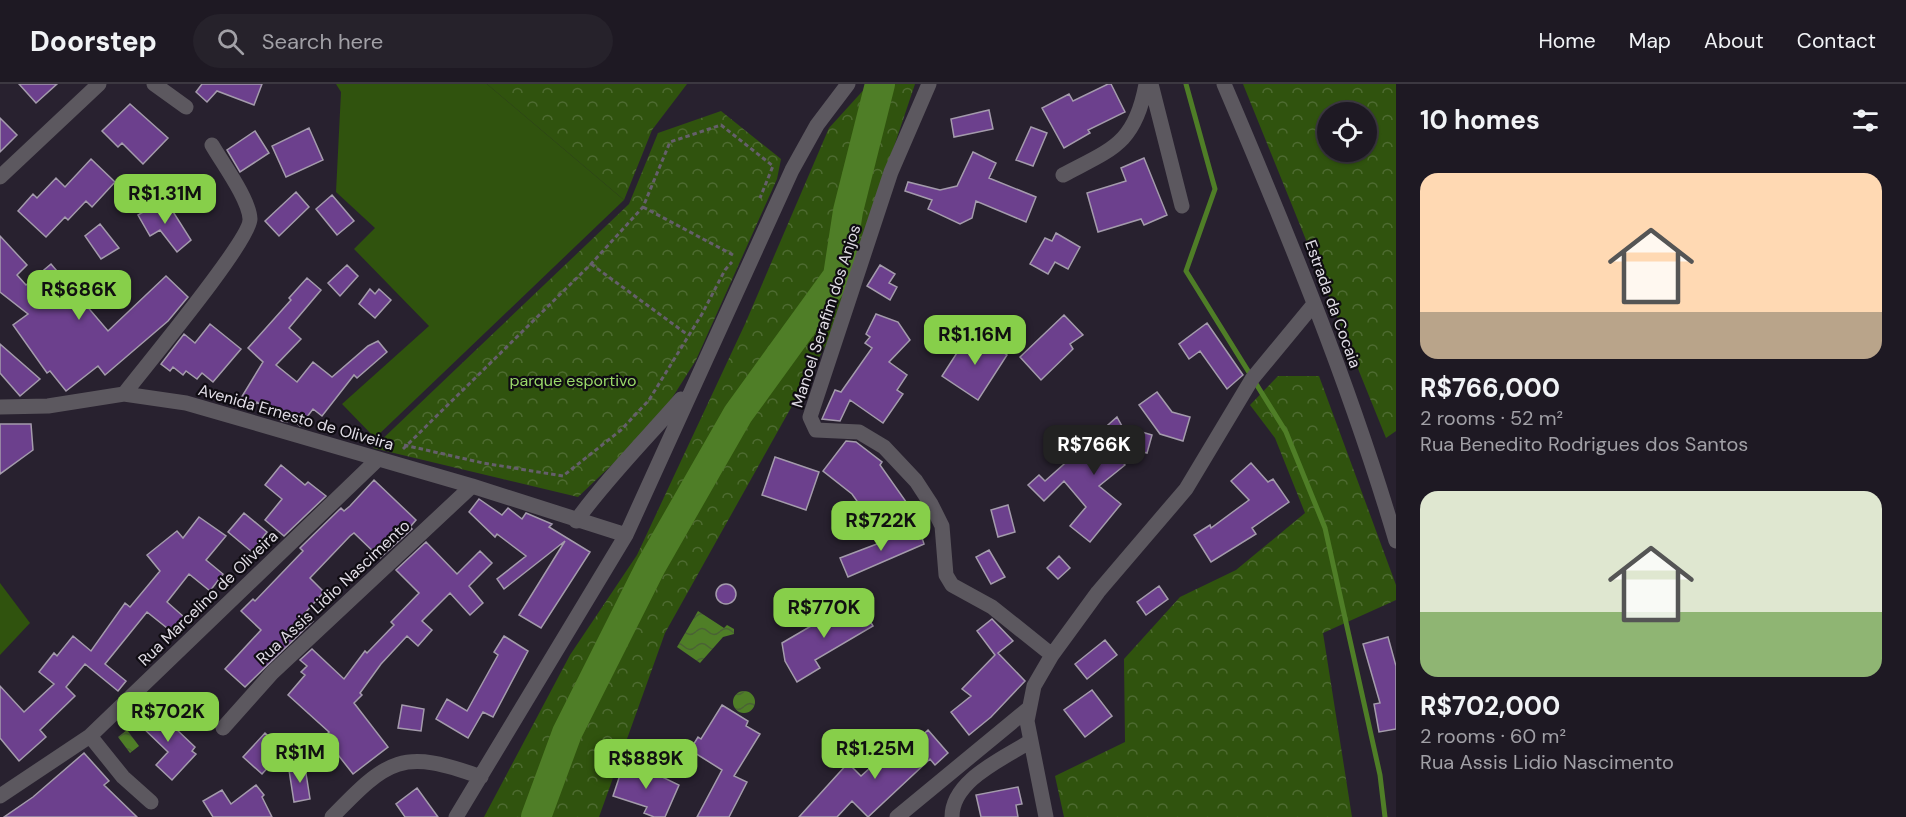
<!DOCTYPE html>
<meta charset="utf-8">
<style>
:root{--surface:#1e1923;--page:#26222b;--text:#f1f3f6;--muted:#a1a0a6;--line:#3c3841;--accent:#87cf4a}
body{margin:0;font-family:"DM Sans",sans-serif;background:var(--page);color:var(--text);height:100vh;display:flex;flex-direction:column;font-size:22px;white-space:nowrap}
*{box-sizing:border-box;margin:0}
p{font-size:20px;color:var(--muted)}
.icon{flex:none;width:33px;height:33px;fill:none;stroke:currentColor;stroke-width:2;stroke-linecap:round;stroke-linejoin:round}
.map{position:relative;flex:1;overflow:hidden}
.panel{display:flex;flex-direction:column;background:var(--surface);width:510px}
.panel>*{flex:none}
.buttons{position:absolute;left:1317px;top:18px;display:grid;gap:12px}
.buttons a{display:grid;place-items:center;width:60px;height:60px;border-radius:50%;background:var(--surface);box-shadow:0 2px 4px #0004,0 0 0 2px var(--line);font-size:30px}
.price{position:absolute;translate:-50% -51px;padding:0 14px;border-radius:12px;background:var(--accent);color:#111;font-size:20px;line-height:39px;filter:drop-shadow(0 2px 3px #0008)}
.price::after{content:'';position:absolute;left:50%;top:36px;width:18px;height:14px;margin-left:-9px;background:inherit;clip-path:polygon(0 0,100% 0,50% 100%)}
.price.current{background:#222;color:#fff}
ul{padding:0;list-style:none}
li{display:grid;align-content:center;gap:12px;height:318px;padding:0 24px}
li span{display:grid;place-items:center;height:186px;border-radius:18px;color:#555}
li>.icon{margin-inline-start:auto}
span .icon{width:108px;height:108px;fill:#fffc;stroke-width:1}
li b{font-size:26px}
h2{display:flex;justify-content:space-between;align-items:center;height:72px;padding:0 24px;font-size:26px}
header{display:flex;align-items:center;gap:36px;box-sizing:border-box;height:84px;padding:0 30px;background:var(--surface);border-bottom:2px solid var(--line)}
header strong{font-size:28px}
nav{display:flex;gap:33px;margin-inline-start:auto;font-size:21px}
.search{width:420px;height:54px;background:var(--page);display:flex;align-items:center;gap:15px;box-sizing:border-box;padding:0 21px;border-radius:33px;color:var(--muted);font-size:22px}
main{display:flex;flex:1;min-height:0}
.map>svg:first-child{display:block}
</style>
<header>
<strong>Doorstep</strong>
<div class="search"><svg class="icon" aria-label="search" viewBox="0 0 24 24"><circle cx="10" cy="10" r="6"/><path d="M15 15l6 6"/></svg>Search here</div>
<nav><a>Home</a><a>Map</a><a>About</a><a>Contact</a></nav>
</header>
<main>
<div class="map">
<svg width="1396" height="733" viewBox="0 0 1396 733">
<defs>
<pattern id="forest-crowns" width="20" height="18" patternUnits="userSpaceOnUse" patternTransform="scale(1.5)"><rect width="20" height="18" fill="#30530e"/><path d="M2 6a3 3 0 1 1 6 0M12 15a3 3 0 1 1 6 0" fill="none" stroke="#4e6b31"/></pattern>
<pattern id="water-waves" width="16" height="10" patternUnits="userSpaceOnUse" patternTransform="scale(1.5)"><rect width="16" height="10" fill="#4f7e27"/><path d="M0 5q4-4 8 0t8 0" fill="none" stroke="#4a6334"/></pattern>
</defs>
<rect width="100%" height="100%" fill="#28212f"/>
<!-- grass -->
<path fill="#30530e" d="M336 0H487L624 116 375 354 342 320 429 242 354 165 375 144 336 108 341 8Z
M0 499 30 539 0 571Z"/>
<!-- forest -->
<path fill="url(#forest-crowns)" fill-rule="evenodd" d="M487 0H687L652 46 624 116Z
M869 0H915L830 254 665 549 599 733H484L570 571 637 471 745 240 829 44Z
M1243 0H1396V347L1386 354ZM1328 28H1366V68H1328Z
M721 27 781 75 777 95 696 276 657 338 578 413 373 364 629 120 658 49Z
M1278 292H1319L1396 501V516L1323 549 1352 733H1064L1055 692 1125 658 1124 575 1180 513 1236 486 1305 429 1275 354 1250 321Z"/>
<!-- water -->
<path fill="url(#water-waves)" d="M698 527 724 544 727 541 734 545V550L723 553 700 579 677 563Z
M733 618a11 11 0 1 1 22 0a11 11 0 1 1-22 0Z
M127 646 139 662 130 669 118 653Z"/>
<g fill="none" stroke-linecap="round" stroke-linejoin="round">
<!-- stream -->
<path stroke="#4f7e27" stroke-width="5" d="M1186 0 1215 105 1186 187 1286 348 1325 444 1380 691 1385 733"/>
<!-- river -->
<path stroke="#4f7e27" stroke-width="30" d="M536 733 567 649 651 482 738 330 838 192 848 127 880 0"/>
</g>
<!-- building -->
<path fill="#6c408d" stroke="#a49bac" stroke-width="1.5" d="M19 0H57L36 19Z
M202 0H262L254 21 217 7 207 18 196 8Z
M1108 0H1111L1125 28 1088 46 1090 49 1064 64 1042 24 1069 10 1073 17Z
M130 20 168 54 143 80 122 59 118 63 102 47Z
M989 26 993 45 954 53 951 35Z
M0 34 17 51 0 68Z
M1031 43 1047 49 1033 82 1016 76Z
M309 44 323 76 286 93 272 62Z
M255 47 269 69 240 88 227 66Z
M973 68 996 79 989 94 1036 113 1026 138 976 117 972 134 960 140 928 125 932 116 905 107 908 98 940 106 957 102Z
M1144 74 1167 131 1144 141 1141 135 1098 148 1087 109 1126 97 1121 84Z
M91 75 115 98 92 123 86 117 68 136 65 133 46 153 18 127 33 110 37 114 56 94 65 103Z
M296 108 309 123 279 152 265 137Z
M332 111 354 137 337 151 316 125Z
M165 115 191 156 177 168 160 146 150 152 138 131Z
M100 140 119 164 101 175 85 152Z
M1056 149 1080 163 1068 185 1055 178 1048 190 1030 180 1045 154 1052 157Z
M0 152 27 181 17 191 26 201 51 180 108 247 166 192 188 213 168 237 105 291 98 282 66 307 50 287 47 289 13 241 28 230 0 208Z
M347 181 358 192 340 212 328 199Z
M880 181 895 190 889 199 897 203 890 216 867 202Z
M307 194 321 206 289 244 301 255 276 281 297 298 313 278 332 293 368 262 378 257 387 268 357 294 354 291 322 332 313 325 300 342 291 334 287 338 282 337 257 318 254 323 241 314 263 278 248 264 291 216 289 214Z
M370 205 375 210 379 205 391 216 375 234 359 220Z
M876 230 898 238 910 256 889 278 907 291 897 306 903 310 883 339 850 316 840 337 822 335 835 306 841 308 872 264 865 259 870 253 866 250Z
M1064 231 1083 251 1070 260 1073 265 1041 296 1020 273Z
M1207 239 1243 291 1227 305 1200 267 1189 275 1179 260Z
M210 240 241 265 213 298 202 289 197 295 186 287 183 291 173 283 170 287 161 280 184 250 195 259Z
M971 247 1007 271 978 316 942 292Z
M0 260 40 295 20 312 0 289Z
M1157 308 1172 328 1190 333 1183 357 1160 350 1139 321Z
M1117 333 1122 342 1152 351 1147 369 1106 358 1125 381 1099 402 1121 420 1090 458 1070 442 1086 423 1064 397 1044 417 1028 401 1039 391 1045 397Z
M0 340H31L33 366 0 390Z
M846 357 856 358 882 378 880 381 909 422 877 445 852 410 823 387Z
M775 373 819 388 806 426 762 411Z
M1251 379 1268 398 1273 395 1289 418 1252 444 1256 450 1211 478 1194 451 1210 441 1211 444 1249 416 1231 397Z
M281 381 305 401 308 398 326 412 284 452 265 436 282 415 265 401Z
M374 396 416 436 410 443 412 445 380 474 354 449 350 452 310 494 324 508 305 529 313 537 245 603 225 585 261 546 241 527 253 515 255 517 303 467 300 464 341 424 344 427 350 422Z
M479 415 502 431 508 424 522 435 526 429 552 440 549 443 590 468 541 544 519 531 565 457 504 505 497 495 526 472 497 450 495 453 469 428Z
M1008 421 1015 448 998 453 991 426Z
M244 429 267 448 252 468 228 448Z
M199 433 226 452 206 476 223 490 210 507 189 490 167 518 184 533 172 548 147 528 105 580 126 597 118 607 85 580 66 603 75 612 40 646 46 653 19 677 0 654V602L24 628 54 600 39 588 54 569 57 572 73 552 91 567 125 519 130 523 160 487 147 471 177 447 183 454Z
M919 444 924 460 848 493 840 474Z
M426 458 457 490 480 467 492 479 469 502 483 519 470 531 450 509 422 537 432 546 418 562 407 552 381 580 360 609 362 611 354 619 388 663 353 690 324 653 329 648 288 611 305 591 301 588 307 582 300 576 312 565 344 595 365 567 367 569 394 541 391 538 419 509 396 486Z
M989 466 1005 493 991 500 976 473Z
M1059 472 1070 484 1058 495 1047 484Z
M716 510a10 10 0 1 1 20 0a10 10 0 1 1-20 0Z
M1159 502 1168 515 1146 531 1137 518Z
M857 515 873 542 815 576 820 584 797 598 785 577 782 559Z
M992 535 1013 557 998 569 1025 597 991 633 969 651 951 628 971 612 962 605 995 571 977 547Z
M504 552 528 567 493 633 483 628 468 654 436 635 447 615 467 627 498 571 494 568Z
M1388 553 1396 582V645L1379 648 1374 620 1380 619 1363 560Z
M1105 556 1117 571 1087 595 1075 580Z
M1092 606 1112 632 1085 653 1064 626Z
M402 621 424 625 421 647 398 644Z
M722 621 748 637 746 642 760 650 734 692 747 698 729 733H697L722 686 690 666 698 653 701 655Z
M153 623 195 663 192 667 196 670 172 696 156 681 168 668 138 639Z
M928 646 948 669 935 681 930 675 868 733 852 717 837 733H799L848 679 861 692 881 674 884 678 902 661 906 666Z
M265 649 284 666 262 690 243 673Z
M84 669 109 697 104 701 137 733H4L33 713Z
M624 679 654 689 679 701 665 733H654L644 729 647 723 613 712Z
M305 683 310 715 294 718 289 686Z
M256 701 264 711 262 713 272 733H213L203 717 222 706 231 720Z
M1018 703 1022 720 1016 721 1018 733H981L976 711Z
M417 704 438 733H405L396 720Z"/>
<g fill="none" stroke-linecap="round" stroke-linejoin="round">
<!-- path -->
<path stroke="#655f6b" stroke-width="3" stroke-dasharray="4.5 3" stroke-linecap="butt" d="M643 123 735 172
M591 180 688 251
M404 361 483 379 563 392 621 346 649 316 702 230 725 186 732 178
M403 365 591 180 643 123 670 58 721 41 773 82 760 114"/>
<!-- street -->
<path stroke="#5c585f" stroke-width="15" d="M154 0 186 23
M929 0 891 88 810 333 816 346 859 348 884 363 916 397 931 420 942 442 946 491 952 501 992 523 1052 571
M1151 0 1182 122
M1224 0C1288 150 1350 301 1396 457
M1063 91C1112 65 1135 60 1146 0
M0 93 99 0
M124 310C143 285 251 156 250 135 249 115 223 80 212 61
M0 323 48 322 124 310 186 319 472 402 626 451
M576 437C608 393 646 355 681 315
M223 644 272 589 472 402
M90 652 123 693 151 718
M0 712 90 652 377 376
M332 733C388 675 402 664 481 693
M456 733 626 451 792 86 817 41 848 0
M897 733 1028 625
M952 733C952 696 1003 675 1029 658
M1046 733 1027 637 1034 602 1052 571 1098 508 1186 405 1252 295 1314 220"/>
</g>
<g text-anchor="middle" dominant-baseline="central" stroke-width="4.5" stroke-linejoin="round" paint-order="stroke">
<!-- street labels -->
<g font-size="16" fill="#e1dde6" stroke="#0f0c12">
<text transform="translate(1333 220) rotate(70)">Estrada da Cocaia</text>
<text transform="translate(826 232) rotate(-72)">Manoel Serafim dos Anjos</text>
<text transform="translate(296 333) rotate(16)">Avenida Ernesto de Oliveira</text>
<text transform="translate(333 508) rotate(-43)">Rua Assis Lidio Nascimento</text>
<text transform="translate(208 514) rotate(-44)">Rua Marcelino de Oliveira</text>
</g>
<!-- park labels -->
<g font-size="16" fill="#9ada6a" stroke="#0f0c12">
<text x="573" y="296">parque esportivo</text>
</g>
</g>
</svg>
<div class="buttons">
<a><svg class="icon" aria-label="locate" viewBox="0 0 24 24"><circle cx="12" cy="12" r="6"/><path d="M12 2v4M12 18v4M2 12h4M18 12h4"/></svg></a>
</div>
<b class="price" style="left:165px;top:141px">R$1.31M</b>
<b class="price" style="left:79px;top:237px">R$686K</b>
<b class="price" style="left:975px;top:282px">R$1.16M</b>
<b class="price current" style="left:1094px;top:392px">R$766K</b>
<b class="price" style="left:881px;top:468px">R$722K</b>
<b class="price" style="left:824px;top:555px">R$770K</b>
<b class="price" style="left:168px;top:659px">R$702K</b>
<b class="price" style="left:875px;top:696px">R$1.25M</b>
<b class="price" style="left:300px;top:700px">R$1M</b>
<b class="price" style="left:646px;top:706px">R$889K</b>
</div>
<section class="panel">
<h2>10 homes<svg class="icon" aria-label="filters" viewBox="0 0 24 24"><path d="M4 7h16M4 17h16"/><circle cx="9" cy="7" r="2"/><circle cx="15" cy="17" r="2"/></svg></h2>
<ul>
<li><span style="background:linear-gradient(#ffd9b3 75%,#b9a48a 0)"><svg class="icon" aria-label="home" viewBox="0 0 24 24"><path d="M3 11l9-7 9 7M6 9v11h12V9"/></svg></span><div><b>R$766,000</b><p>2 rooms · 52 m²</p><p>Rua Benedito Rodrigues dos Santos</p></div></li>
<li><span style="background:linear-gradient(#dfe7d0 65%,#8fb573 0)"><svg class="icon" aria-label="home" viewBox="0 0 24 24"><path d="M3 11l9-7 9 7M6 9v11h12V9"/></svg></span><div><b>R$702,000</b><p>2 rooms · 60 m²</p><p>Rua Assis Lidio Nascimento</p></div></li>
</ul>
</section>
</main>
